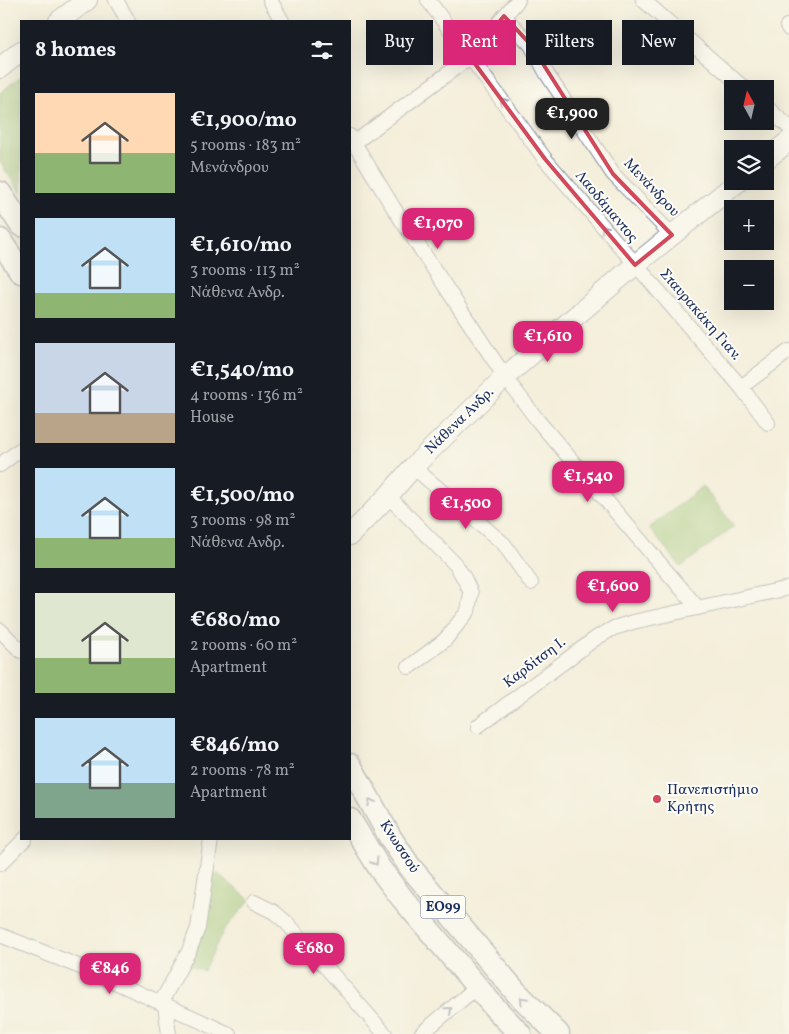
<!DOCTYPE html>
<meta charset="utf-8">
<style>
:root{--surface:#171b24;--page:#20242c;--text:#f1f3f6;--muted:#9ea1a6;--accent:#db2777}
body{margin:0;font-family:Vollkorn,serif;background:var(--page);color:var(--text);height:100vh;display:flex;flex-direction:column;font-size:19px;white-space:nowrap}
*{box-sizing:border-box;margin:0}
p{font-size:16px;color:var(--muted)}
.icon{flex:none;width:28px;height:28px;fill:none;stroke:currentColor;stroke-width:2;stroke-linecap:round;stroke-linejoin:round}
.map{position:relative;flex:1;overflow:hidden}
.panel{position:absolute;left:20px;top:20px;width:331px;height:820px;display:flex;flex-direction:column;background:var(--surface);border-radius:0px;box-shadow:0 5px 20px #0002}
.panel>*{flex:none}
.top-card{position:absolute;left:366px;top:20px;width:348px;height:45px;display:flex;gap:10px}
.needle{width:32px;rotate:352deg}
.controls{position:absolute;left:724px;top:80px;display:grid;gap:10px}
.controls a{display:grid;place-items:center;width:50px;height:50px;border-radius:0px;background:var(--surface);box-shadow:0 5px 20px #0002;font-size:25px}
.price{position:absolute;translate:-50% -42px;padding:0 11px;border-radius:10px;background:var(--accent);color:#fff;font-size:16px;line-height:32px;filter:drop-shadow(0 1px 2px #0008)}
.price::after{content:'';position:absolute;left:50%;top:30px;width:15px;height:11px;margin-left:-8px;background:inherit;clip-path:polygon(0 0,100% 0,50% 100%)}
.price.current{background:#222;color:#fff}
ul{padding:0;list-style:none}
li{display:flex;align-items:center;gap:15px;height:125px;padding:0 15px}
li span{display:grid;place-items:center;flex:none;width:140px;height:100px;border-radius:0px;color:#555}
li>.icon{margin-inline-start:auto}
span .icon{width:60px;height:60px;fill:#fffc;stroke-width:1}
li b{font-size:21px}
h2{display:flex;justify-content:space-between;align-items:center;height:60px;padding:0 15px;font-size:21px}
.pill{padding:0 18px;border-radius:0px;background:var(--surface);box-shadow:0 5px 20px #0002;font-size:18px;line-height:45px}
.pill.current{background:var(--accent);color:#fff}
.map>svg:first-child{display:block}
</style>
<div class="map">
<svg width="789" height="1034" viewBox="0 0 789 1034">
<rect width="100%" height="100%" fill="#fdfcf7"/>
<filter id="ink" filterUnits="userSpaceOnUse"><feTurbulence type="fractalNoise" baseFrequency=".02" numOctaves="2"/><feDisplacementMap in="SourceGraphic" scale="10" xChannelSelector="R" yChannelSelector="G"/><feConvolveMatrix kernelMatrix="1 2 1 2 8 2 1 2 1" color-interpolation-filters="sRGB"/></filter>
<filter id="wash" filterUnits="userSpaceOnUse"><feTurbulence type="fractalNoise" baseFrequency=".0096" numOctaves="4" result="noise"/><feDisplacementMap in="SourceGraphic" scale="20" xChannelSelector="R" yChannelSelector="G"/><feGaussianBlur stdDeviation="1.12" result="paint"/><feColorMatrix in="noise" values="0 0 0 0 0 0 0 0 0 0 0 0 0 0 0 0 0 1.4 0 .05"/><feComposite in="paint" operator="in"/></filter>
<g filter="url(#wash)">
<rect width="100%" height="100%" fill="#f4efdb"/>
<!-- green -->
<path fill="#95c371" stroke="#587968" d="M21 76V193L0 162V93Z
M703 486 734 526 681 567 649 528Z
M218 874 250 900 223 931 204 971 186 965 212 876Z"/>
</g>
<g filter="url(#ink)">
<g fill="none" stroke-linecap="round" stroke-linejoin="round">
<defs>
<path id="street" d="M116 0 128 21
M270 0 282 21
M428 0 545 159 741 387 768 423
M643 0 745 89
M504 16 531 45 547 74 613 174 672 235
M787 26 789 29
M765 106 789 127
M350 136 393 207 505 377 539 422 698 608
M354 143 470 57 518 0
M741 387 789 351
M0 465 21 449
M413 467 504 544 531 583
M388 496 456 565 464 578 471 593 468 611 445 640 409 667
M0 630 21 651
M478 726 596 638 614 628 633 622 789 588
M0 864 25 839
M254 902 274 912 287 923 385 1034
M0 935 93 972 229 1034
M169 1034 164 999 165 995 189 951 198 928 211 839
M421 1034 477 987"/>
<path id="secondary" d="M59 21 87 0
M0 68 21 51
M765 160 789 141
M350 535 388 496 413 467 505 377 635 265 739 181"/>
<path id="primary" d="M0 193 21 225
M0 240 21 272
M350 765 390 837 410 867 516 992 558 1034
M350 820 380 869 402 898 495 1008 520 1034"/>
</defs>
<!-- street casing -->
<use href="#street" stroke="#888f9c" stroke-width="16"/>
<!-- secondary casing -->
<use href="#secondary" stroke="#888f9c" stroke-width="22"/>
<!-- primary casing -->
<use href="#primary" stroke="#888f9c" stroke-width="25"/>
<!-- street -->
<use href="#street" stroke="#fff" stroke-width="14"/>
<!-- secondary -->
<use href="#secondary" stroke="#fff" stroke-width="20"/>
<!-- primary -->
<use href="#primary" stroke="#fff" stroke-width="22"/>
</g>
<!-- one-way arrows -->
<defs><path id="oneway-chevron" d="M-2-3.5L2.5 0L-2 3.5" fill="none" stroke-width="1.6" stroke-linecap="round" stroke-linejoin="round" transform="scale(1.25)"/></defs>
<g stroke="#8d97ae">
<use href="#oneway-chevron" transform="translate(503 101) rotate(-126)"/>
<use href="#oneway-chevron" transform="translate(604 228) rotate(-130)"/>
<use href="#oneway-chevron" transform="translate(371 802) rotate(-119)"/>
<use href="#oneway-chevron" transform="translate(375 862) rotate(58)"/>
<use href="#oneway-chevron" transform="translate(523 1000) rotate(-134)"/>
<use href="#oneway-chevron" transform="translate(449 1010) rotate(-40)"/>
</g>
</g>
<!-- marked area -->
<path d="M0 0H789V1034H0ZM504 16 531 45 613 174 672 235 635 265 545 159 470 57Z" fill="#f4efdb" fill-opacity=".55" fill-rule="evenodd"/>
<path fill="none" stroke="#d1495b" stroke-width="4" stroke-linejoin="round" d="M504 16 531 45 613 174 672 235 635 265 545 159 470 57Z"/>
<!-- markers -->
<circle fill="#d1495b" stroke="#fdfcf7" stroke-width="2" cx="657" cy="799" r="5"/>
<g text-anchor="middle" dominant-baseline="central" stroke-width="4" stroke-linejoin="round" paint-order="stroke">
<!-- shield labels -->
<rect fill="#fdfcf7" stroke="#5f6c8c" stroke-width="1" x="420.5" y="895.5" width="45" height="23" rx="4"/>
<g font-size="14" font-weight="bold" fill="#1b2f5e">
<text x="443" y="907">ΕΟ99</text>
</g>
<!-- street labels -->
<g font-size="15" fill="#1b2f5e" stroke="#fdfcf7">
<text transform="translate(651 188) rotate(47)">Μενάνδρου</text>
<text transform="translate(606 207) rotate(50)">Λαοδάμαντος</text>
<text transform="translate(700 315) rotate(49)">Σταυρακάκη Γιαν.</text>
<text transform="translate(460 421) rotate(-44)">Νάθενα Ανδρ.</text>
<text transform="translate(535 663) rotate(-37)">Καρδίτση Ι.</text>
<text transform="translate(399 847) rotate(57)">Κνωσσού</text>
</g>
<!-- poi labels -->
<g font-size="15" fill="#1b2f5e" stroke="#fdfcf7" text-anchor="start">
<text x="667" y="790">Πανεπιστήμιο<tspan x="667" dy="17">Κρήτης</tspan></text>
</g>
</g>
</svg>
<div class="controls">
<a><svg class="needle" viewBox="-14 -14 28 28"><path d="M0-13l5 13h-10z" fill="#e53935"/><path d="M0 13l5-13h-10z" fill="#9ea1a6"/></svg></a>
<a><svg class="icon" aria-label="layers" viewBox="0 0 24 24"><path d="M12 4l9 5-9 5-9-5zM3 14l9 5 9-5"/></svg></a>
<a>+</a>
<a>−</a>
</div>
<b class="price current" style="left:572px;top:140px">€1,900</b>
<b class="price" style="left:438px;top:250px">€1,070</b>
<b class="price" style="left:548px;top:363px">€1,610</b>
<b class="price" style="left:588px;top:503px">€1,540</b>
<b class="price" style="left:466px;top:530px">€1,500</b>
<b class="price" style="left:613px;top:613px">€1,600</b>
<b class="price" style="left:314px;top:975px">€680</b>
<b class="price" style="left:110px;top:995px">€846</b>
<div class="top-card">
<a class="pill">Buy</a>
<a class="pill current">Rent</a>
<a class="pill">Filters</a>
<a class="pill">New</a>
</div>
<section class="panel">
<h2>8 homes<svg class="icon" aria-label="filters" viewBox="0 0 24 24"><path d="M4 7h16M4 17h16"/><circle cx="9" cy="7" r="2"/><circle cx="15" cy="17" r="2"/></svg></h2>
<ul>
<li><span style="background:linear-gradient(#ffd9b3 60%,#8fb573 0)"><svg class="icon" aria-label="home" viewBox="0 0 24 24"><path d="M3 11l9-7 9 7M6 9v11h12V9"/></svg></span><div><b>€1,900/mo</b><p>5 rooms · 183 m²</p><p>Μενάνδρου</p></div></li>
<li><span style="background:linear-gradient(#bfe0f5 75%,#8fb573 0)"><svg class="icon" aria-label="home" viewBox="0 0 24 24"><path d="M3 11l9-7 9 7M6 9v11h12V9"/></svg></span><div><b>€1,610/mo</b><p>3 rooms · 113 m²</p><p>Νάθενα Ανδρ.</p></div></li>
<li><span style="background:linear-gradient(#c9d6e8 70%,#b9a48a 0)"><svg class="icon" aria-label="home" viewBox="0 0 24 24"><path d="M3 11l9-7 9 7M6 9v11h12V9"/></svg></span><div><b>€1,540/mo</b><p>4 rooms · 136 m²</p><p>House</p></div></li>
<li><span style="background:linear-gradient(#bfe0f5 70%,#8fb573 0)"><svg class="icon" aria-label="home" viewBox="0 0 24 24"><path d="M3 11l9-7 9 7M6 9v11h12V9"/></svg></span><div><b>€1,500/mo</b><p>3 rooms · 98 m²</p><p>Νάθενα Ανδρ.</p></div></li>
<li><span style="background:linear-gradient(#dfe7d0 65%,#8fb573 0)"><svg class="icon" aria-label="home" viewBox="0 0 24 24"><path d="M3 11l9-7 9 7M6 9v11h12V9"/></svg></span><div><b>€680/mo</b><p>2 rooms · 60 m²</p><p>Apartment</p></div></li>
<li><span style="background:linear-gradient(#bfe0f5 65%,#7fa58c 0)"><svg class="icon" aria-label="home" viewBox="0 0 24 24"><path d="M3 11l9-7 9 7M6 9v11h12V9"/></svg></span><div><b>€846/mo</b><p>2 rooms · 78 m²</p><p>Apartment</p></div></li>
</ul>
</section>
</div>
